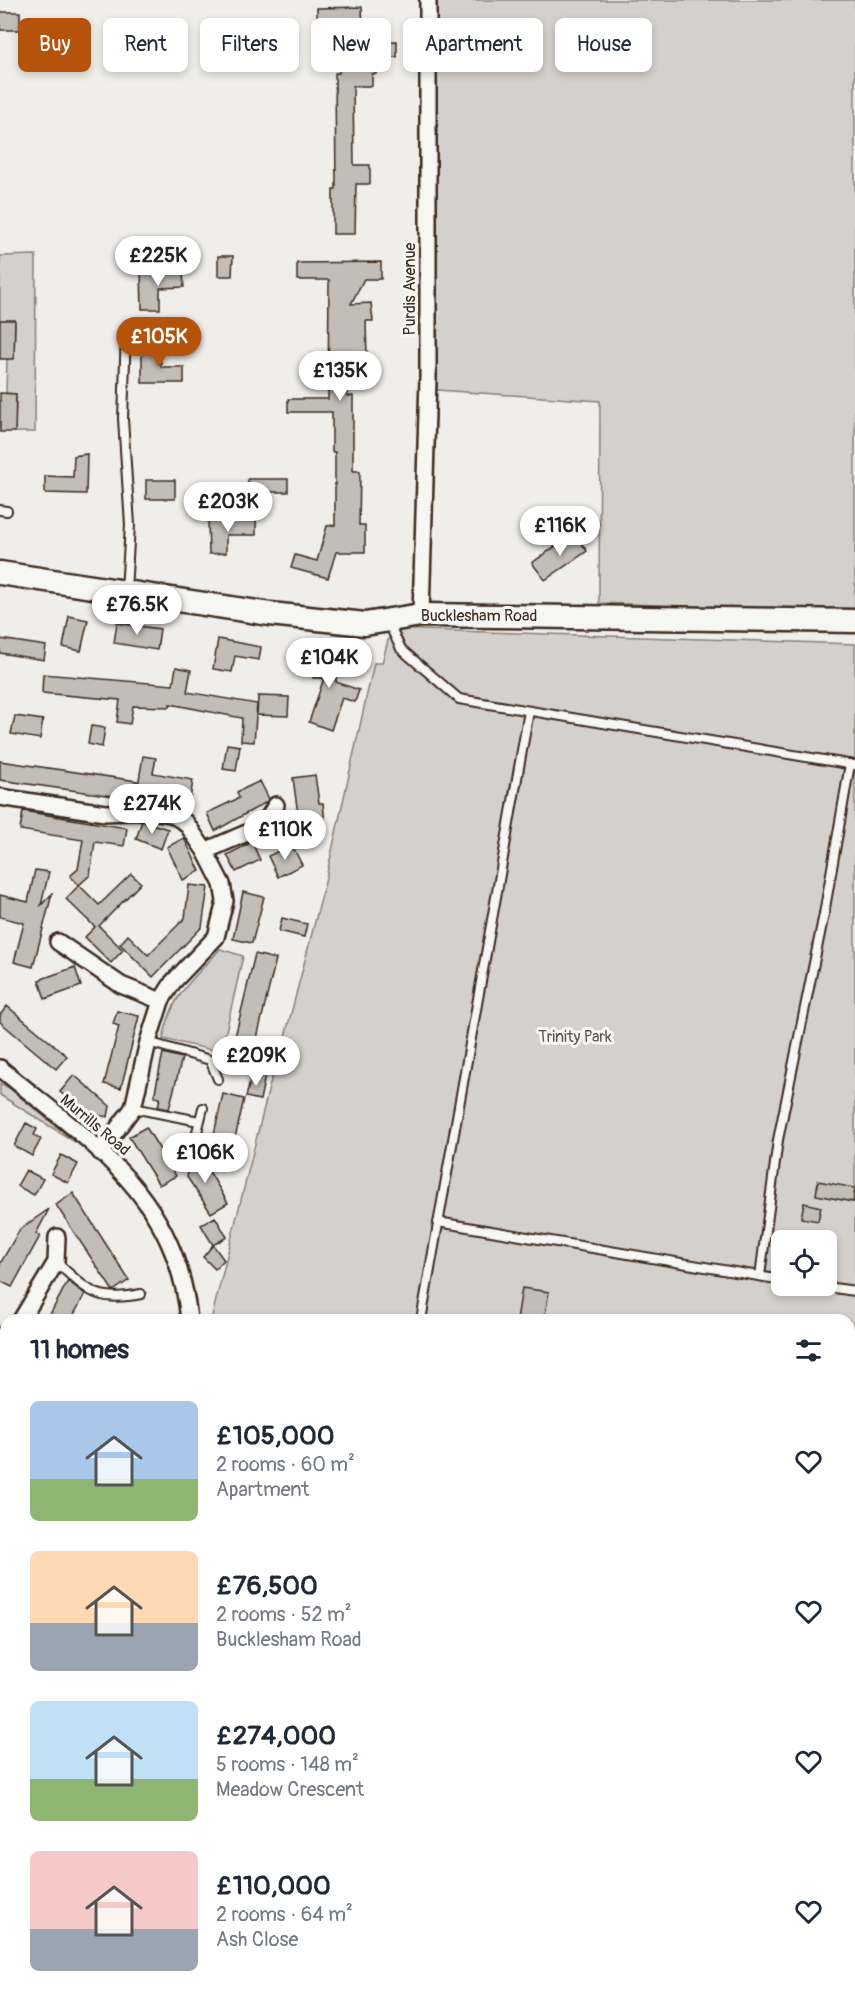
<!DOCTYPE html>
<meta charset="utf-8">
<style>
:root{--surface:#fff;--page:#f6f6f7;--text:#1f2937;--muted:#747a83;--accent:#b45309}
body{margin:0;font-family:Pangolin,sans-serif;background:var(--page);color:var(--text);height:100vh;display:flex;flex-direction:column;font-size:22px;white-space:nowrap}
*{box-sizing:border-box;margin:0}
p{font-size:20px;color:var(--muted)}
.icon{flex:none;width:33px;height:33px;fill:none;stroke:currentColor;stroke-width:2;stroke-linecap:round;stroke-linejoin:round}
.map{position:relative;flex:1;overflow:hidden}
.details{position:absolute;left:0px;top:1314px;width:855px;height:684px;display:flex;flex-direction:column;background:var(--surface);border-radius:18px 18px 0 0;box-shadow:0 3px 9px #0003}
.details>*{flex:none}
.banner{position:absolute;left:18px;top:18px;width:819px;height:54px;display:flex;gap:12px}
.fabs{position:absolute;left:771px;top:1230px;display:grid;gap:12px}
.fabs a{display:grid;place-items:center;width:66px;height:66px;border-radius:9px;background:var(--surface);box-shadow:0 3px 9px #0003;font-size:30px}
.price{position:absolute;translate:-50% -51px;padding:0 14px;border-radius:21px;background:#fff;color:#222;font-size:20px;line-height:39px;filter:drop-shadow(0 2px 3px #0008)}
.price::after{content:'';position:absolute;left:50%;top:36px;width:18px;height:14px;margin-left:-9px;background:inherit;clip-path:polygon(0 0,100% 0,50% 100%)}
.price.on{background:var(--accent);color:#fff}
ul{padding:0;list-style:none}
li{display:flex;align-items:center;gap:18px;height:150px;padding:0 30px}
li span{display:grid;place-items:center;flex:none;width:168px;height:120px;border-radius:9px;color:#555}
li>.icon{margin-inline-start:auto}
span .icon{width:72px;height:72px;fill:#fffc;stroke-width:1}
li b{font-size:26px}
h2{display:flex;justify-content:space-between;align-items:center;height:72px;padding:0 30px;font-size:26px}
.tag{padding:0 21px;border-radius:9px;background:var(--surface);box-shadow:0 3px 9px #0003;font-size:21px;line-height:54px}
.tag.on{background:var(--accent);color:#fff}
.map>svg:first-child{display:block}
</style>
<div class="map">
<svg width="855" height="1998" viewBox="0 0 855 1998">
<rect width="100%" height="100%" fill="#efeeea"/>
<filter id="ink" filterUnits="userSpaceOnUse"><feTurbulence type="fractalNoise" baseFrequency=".0167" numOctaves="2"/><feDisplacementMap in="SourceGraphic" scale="12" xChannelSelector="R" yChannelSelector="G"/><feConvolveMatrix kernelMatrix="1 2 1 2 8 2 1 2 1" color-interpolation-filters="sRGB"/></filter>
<g filter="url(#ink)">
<!-- built -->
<path fill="#e2dfdb" d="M12 1992H208L234 1998H10Z
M516 1992H650L664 1998H513Z"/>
<!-- green -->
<path fill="#d4d1cc" stroke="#887e75" stroke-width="1.5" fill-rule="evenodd" d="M434 0H855V612L599 603 600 401 437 390Z
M36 255 35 432H15L16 394 6 393 7 359 14 358 15 321 0 320V256Z
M391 629 855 644V1958L849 1955V1320H211L277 1056H280L323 891 374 663H382ZM782 1240H826V1286H782Z
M220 949 243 956 222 1049 217 1051 163 1039C173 991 190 984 220 949Z
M0 1083 9 1088 75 1142 0 1095Z
M0 1476 6 1479V1539L0 1537Z
M0 1847 6 1849V1931L0 1930Z"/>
<!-- building -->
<path fill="#c2bdb7" stroke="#3b2a1e" stroke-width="1.5" d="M362 7 363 27H367V42L397 41V57H375L376 74H372V86H353L354 165H370V184H356L355 234H333V189H336L335 73H339V27L317 28V8Z
M0 12H20V30H0Z
M218 256H233L232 276H218Z
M381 262V279H364L351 304 371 303 373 321H366L367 358 347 359V396H353V471H360L359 525H365V552H336L328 578 291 568 295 555 317 561 327 526 335 525V452H332V412H288V399H328L329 280H297V263Z
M141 272H183L184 287 160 288V309H142Z
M0 320H15L14 359H0Z
M142 346H160L161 367H184V383H142Z
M0 393 16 394 15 432H0Z
M87 454 86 494 45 493V476L73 477 74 456Z
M248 479H288V492H268V507H248Z
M146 480H175V499H146Z
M208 520H256V535H226V553L209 554Z
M574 533 587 551 545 580 532 563Z
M69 616 88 620 81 651 63 647Z
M117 623 160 629 157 650 114 643Z
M0 639 46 646 44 660 0 653Z
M218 639 261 647 259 660 235 656 232 672 213 669Z
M314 650H337L336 682 359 690 355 702 342 698 331 730 309 722 324 678H313Z
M176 667 191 670 187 692 257 704 254 742 241 741 242 718 170 704V707L133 706 130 724 117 722 120 700 42 693 43 674 173 685Z
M258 696 289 697 288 716 257 715Z
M15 716 43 720 40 739 11 734Z
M91 726 105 728 102 747 88 744Z
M227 744 240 746 236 771 223 769Z
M143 756 156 758 153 773 193 780 190 800 137 792Z
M0 761 137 781 134 799 0 780Z
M315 775 319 803H323L325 823 300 829 293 778Z
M260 781 269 799 265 803 215 831 207 813 239 798 237 792Z
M23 811 127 828 124 846 95 842 90 875 79 885 70 876 78 869 83 840 20 830Z
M142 821 168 829 161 849 136 839Z
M184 838 200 871 183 880 167 847Z
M252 842 260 860 236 872 227 855Z
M292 845 302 865 278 877 268 856Z
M35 870 49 872 41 905 52 894 33 967 14 962 24 923 0 917V895L28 902Z
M131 874 141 883 99 926 123 950 111 963 85 937 95 927 66 899 79 885 99 905Z
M189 885 208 887 202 927 153 977 120 944 128 935 148 955 185 918Z
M243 892 264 897 252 943 233 939Z
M282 918 307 924 304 937 279 931Z
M255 954 276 959 249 1071 228 1066Z
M75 967 81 986 45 999 39 980Z
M7 1006 67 1056 56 1069 0 1022V1015Z
M117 1011 139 1016 121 1088 104 1084 119 1026 113 1024Z
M163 1053 182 1058 169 1109 158 1107 160 1098 154 1097Z
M252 1073 265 1076 260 1100 246 1097Z
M74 1075 110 1106 108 1117 85 1113 60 1092Z
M223 1094 244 1099 231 1156 210 1152Z
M26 1123 37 1129 34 1135 41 1139 32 1156 14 1146Z
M146 1127 176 1176 159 1185 129 1137Z
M194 1146 228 1203 211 1213 187 1177Z
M61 1155 78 1164 68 1183 51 1174Z
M26 1170 43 1179 34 1195 17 1186Z
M818 1181 855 1188 853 1202 816 1195Z
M73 1193 129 1280 113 1291 56 1205Z
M804 1203 821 1207 818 1221 801 1218Z
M49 1209 36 1234 40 1236 12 1287 0 1281V1264L20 1229Z
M215 1217 227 1237 213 1245 201 1225Z
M213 1245 224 1260 215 1269 203 1257Z
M68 1281 85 1294 71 1320H47Z
M522 1288 549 1292 544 1320H517Z"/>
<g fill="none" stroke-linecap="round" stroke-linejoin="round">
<defs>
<path id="lane" d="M0 510 7 511
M126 591 130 525 123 419 126 331
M388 622 401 649 459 699 854 765
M148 1042 210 1060 218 1079
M133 1108 199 1121
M195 1140 203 1108
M438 1222 782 1280
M56 1262C88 1290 95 1303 141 1294
M760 1276 778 1140 824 914 850 764
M820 1286 855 1291
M421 1320 529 711
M849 1466 855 1467
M849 1837 855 1840
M4 1998 6 1989
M403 1998 406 1992"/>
<path id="street" d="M421 615 428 378V0
M0 797 105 813 152 811 171 814 186 823 205 851 222 884 225 901 216 937 173 982 161 1001 148 1042 133 1108 100 1152
M205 851 263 826 276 805
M58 942 121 985 161 1001
M0 1068C89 1142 177 1194 189 1320
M21 1320 56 1262 57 1237
M0 1338 6 1333
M0 1350 6 1369"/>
<path id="secondary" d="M0 573 270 614 365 624 421 615 855 621"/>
<path id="primary" d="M0 1557 6 1559
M849 1982 855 1985"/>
</defs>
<!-- lane casing -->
<use href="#lane" stroke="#3b2a1e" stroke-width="12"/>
<!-- street casing -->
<use href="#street" stroke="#3b2a1e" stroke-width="20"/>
<!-- secondary casing -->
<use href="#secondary" stroke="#3b2a1e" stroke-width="27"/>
<!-- primary casing -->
<use href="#primary" stroke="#3b2a1e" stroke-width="30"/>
<!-- lane -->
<use href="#lane" stroke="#f6f6f2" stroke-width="8"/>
<!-- street -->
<use href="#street" stroke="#f6f6f2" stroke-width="15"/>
<!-- secondary -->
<use href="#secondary" stroke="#f6f6f2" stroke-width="22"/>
<!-- primary -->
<use href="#primary" stroke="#f6f6f2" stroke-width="26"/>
<defs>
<path id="rail" d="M0 1650 6 1653
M706 1992 719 1998"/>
</defs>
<!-- rail casing -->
<use href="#rail" stroke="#3b2a1e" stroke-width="7"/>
<!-- rail -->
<use href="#rail" stroke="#f6f6f2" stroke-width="4.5" stroke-dasharray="14" stroke-linecap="butt"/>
</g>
</g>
<g text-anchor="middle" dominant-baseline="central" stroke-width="6" stroke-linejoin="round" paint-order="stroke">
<!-- street labels -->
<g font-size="16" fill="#3b2a1e" stroke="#f6f6f2">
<text transform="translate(410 289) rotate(-90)">Purdis Avenue</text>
<text x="479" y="616">Bucklesham Road</text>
<text transform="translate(95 1125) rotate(40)">Murrills Road</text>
</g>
<!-- park labels -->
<g font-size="16" fill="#61544a" stroke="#f6f6f2">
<text x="575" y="1037">Trinity Park</text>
</g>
</g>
</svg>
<div class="fabs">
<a><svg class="icon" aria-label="locate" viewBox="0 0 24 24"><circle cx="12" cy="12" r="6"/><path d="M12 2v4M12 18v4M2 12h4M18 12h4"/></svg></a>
</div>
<b class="price" style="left:158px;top:287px">£225K</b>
<b class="price on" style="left:159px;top:368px">£105K</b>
<b class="price" style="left:340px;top:402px">£135K</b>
<b class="price" style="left:228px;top:533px">£203K</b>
<b class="price" style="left:560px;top:557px">£116K</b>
<b class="price" style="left:137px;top:636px">£76.5K</b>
<b class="price" style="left:329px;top:689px">£104K</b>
<b class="price" style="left:152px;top:835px">£274K</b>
<b class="price" style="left:285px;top:861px">£110K</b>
<b class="price" style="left:256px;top:1087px">£209K</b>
<b class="price" style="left:205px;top:1184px">£106K</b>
<div class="banner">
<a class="tag on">Buy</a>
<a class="tag">Rent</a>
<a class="tag">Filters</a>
<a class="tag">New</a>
<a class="tag">Apartment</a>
<a class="tag">House</a>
</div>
<section class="details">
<h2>11 homes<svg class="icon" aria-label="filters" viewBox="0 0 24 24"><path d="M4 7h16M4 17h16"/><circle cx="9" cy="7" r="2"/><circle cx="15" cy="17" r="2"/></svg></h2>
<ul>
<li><span style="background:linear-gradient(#a9c7e8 65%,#8fb573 0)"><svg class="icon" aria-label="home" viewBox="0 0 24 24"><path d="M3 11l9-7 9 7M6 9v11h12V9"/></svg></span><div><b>£105,000</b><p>2 rooms · 60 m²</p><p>Apartment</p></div><svg class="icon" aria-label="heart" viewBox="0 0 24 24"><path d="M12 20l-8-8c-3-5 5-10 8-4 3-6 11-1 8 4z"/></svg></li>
<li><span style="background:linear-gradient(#ffd9b3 60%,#9aa5b1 0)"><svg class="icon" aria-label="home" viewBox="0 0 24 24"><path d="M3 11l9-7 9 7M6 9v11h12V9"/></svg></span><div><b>£76,500</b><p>2 rooms · 52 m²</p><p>Bucklesham Road</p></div><svg class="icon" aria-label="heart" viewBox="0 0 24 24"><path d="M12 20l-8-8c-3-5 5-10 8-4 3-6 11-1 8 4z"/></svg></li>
<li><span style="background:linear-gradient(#bfe0f5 65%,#8fb573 0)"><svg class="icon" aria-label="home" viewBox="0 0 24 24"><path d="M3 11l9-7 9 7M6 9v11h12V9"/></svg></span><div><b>£274,000</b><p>5 rooms · 148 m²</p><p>Meadow Crescent</p></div><svg class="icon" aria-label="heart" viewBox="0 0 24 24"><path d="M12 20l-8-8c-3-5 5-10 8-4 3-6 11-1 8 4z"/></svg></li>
<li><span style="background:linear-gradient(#f6c9c9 65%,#9aa5b1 0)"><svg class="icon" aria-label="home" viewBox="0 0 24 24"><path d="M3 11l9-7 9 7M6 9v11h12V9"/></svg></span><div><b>£110,000</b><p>2 rooms · 64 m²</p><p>Ash Close</p></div><svg class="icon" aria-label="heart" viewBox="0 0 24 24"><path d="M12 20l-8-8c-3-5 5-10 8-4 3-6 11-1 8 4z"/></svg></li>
</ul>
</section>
</div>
